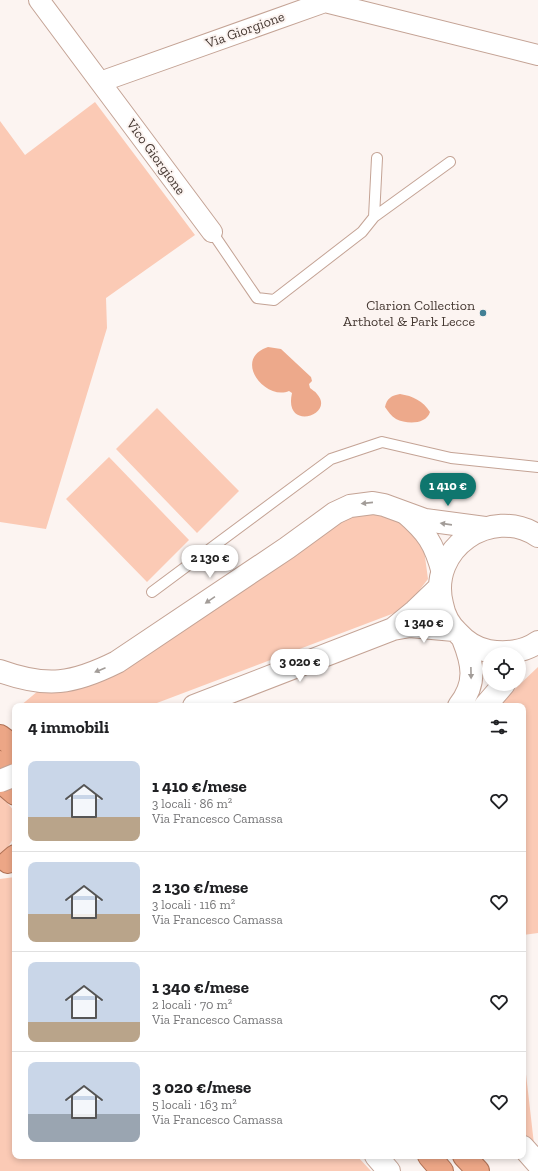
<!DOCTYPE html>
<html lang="it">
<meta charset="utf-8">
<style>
:root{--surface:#fff;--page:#f2f2f2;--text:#202124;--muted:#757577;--line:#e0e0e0;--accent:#0f766e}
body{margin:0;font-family:"Zilla Slab",serif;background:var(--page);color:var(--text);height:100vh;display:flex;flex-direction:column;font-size:15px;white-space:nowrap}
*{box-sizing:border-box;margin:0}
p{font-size:13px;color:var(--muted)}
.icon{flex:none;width:22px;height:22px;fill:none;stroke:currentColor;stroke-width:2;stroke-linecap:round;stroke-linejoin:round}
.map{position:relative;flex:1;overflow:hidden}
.side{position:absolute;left:12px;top:703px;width:514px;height:456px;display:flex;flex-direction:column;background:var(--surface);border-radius:8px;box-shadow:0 2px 6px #0003}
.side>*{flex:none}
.fabs{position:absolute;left:482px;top:647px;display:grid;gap:8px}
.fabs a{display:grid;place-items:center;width:44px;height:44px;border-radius:50%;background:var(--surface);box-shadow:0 2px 6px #0003;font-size:20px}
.price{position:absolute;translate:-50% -34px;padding:0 9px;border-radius:14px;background:#fff;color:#222;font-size:13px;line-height:26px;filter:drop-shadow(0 1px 2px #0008)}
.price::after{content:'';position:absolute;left:50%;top:24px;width:12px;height:9px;margin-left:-6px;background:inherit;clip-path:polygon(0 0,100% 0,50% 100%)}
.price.current{background:var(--accent);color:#fff}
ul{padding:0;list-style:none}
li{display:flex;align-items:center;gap:12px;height:100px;padding:0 16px}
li+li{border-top:1px solid var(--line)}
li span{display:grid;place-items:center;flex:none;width:112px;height:80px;border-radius:8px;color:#555}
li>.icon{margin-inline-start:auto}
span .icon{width:48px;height:48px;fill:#fffc;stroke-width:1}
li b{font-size:17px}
h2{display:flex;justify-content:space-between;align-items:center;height:48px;padding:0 16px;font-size:17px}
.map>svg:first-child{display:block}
</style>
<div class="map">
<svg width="538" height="1171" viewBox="0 0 538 1171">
<rect width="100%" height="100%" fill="#fcf4f1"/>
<!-- green -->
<path fill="#fbcab5" d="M95 102 195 235 106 298 107 328 46 529 0 522V121L25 155Z
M157 408 239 491 197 533 116 449Z
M109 457 189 540 147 582 66 499Z
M363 509 393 513 423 542 428 579 405 609 149 706H20L38 691H65L335 521Z
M538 667V933L523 935V706H497Z
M0 797C6 802 12 806 15 814 19 827 12 848 0 854Z
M15 877V1156H357L371 1171H0V879Z
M523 1048 534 1144 523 1132Z"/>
<!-- water -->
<path fill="#eda98b" d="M268 347 281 349 311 377 312 381 309 384 310 388C312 390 315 391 317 394 336 415 283 432 292 393L289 391C265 401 232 359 268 347Z
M400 394C413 396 423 401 430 412 426 425 406 424 396 419 391 416 388 411 385 407 387 398 391 396 400 394Z"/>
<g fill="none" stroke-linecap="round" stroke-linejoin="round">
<defs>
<path id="service" d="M374 217 450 162
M212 232 257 298 274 300 362 232 374 217 377 158
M152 592 331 459 382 442 451 458 538 467"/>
<path id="minor" d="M39 0 100 82 325 2 538 55
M100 82 212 232
M404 513C427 533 434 543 442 573"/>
<path id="tertiary" d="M538 536C491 505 428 549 442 604 444 615 450 626 458 633 466 642 477 649 489 651 505 654 524 652 538 642
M393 629 415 611 440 587
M0 671C47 688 73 684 117 662L287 548 335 513 350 506 373 503 384 505 425 520 485 528
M194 706 393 629 410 626 454 630
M459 706C477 683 473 664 463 639
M485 706 504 684
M523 1147 538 1164
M376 1156 389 1171"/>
<path id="trunk" d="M0 736 15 747
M0 762 15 773
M0 781 15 794
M8 862 15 856
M429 1156 442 1171
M464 1156 478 1171"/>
</defs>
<!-- service casing -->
<use href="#service" stroke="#c4a395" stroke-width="12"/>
<!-- minor casing -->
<use href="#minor" stroke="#c4a395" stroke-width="22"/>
<!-- tertiary casing -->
<use href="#tertiary" stroke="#c4a395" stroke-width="24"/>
<!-- trunk casing -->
<use href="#trunk" stroke="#af7155" stroke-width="24"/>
<!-- service -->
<use href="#service" stroke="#fff" stroke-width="10"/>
<!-- minor -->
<use href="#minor" stroke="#fff" stroke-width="20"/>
<!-- tertiary -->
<use href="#tertiary" stroke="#fff" stroke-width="22"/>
<!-- trunk -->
<use href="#trunk" stroke="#eca686" stroke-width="22"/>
<defs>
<path id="tertiary-bridge" d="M0 781 15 775"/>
</defs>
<!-- tertiary-bridge casing -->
<use href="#tertiary-bridge" stroke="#c4a395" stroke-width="24" stroke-linecap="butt"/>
<!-- tertiary-bridge -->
<use href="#tertiary-bridge" stroke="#fff" stroke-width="22"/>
</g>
<!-- one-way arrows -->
<defs><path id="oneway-solid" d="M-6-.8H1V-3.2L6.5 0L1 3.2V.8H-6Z"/></defs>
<g fill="#a29c98">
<use href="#oneway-solid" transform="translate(367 503) rotate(174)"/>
<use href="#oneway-solid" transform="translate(446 524) rotate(-172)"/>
<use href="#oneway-solid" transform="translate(210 600) rotate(146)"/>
<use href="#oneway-solid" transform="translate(100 670) rotate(157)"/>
<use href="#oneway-solid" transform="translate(471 673) rotate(89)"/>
</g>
<!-- markers -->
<circle fill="#427f95" stroke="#fcf4f1" stroke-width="1.5" cx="483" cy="313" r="4"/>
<g text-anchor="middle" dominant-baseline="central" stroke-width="4" stroke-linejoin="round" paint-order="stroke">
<!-- street labels -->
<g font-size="14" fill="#453832" stroke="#fcf4f1">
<text transform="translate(245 30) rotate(-20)">Via Giorgione</text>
<text transform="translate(156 157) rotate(54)">Vico Giorgione</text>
</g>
<!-- poi labels -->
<g font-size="14" fill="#453832" stroke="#fcf4f1" text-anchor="end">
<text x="475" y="305">Clarion Collection<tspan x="475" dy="16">Arthotel &amp; Park Lecce</tspan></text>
</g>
</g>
</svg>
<div class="fabs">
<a><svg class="icon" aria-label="locate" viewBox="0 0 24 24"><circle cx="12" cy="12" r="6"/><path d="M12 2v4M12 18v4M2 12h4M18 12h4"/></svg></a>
</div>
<b class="price current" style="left:448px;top:507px">1 410 €</b>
<b class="price" style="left:210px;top:579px">2 130 €</b>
<b class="price" style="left:424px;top:644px">1 340 €</b>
<b class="price" style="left:300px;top:683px">3 020 €</b>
<section class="side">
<h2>4 immobili<svg class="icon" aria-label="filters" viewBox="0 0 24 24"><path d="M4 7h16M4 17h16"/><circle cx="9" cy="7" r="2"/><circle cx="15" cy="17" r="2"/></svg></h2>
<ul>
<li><span style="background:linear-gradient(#c9d6e8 70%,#b9a48a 0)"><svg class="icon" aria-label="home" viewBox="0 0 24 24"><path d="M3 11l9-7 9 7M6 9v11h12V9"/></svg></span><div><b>1 410 €/mese</b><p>3 locali · 86 m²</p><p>Via Francesco Camassa</p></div><svg class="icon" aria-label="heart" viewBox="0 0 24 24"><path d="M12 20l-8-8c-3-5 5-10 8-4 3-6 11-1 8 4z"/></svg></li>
<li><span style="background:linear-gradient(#c9d6e8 65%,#b9a48a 0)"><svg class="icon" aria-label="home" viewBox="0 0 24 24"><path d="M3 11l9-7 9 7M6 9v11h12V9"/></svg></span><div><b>2 130 €/mese</b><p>3 locali · 116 m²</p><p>Via Francesco Camassa</p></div><svg class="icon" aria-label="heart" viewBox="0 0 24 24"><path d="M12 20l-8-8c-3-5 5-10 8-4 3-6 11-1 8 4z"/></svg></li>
<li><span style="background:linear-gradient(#c9d6e8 75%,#b9a48a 0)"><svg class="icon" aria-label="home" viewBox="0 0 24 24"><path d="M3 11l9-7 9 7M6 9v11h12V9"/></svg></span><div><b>1 340 €/mese</b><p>2 locali · 70 m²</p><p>Via Francesco Camassa</p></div><svg class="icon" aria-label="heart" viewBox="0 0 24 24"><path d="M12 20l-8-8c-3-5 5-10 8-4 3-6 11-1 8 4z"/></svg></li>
<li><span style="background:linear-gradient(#c9d6e8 65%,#9aa5b1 0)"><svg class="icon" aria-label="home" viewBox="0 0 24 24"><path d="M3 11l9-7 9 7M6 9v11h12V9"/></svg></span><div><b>3 020 €/mese</b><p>5 locali · 163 m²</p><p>Via Francesco Camassa</p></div><svg class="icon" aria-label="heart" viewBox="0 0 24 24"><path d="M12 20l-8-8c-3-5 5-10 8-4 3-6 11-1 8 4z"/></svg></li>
</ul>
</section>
</div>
